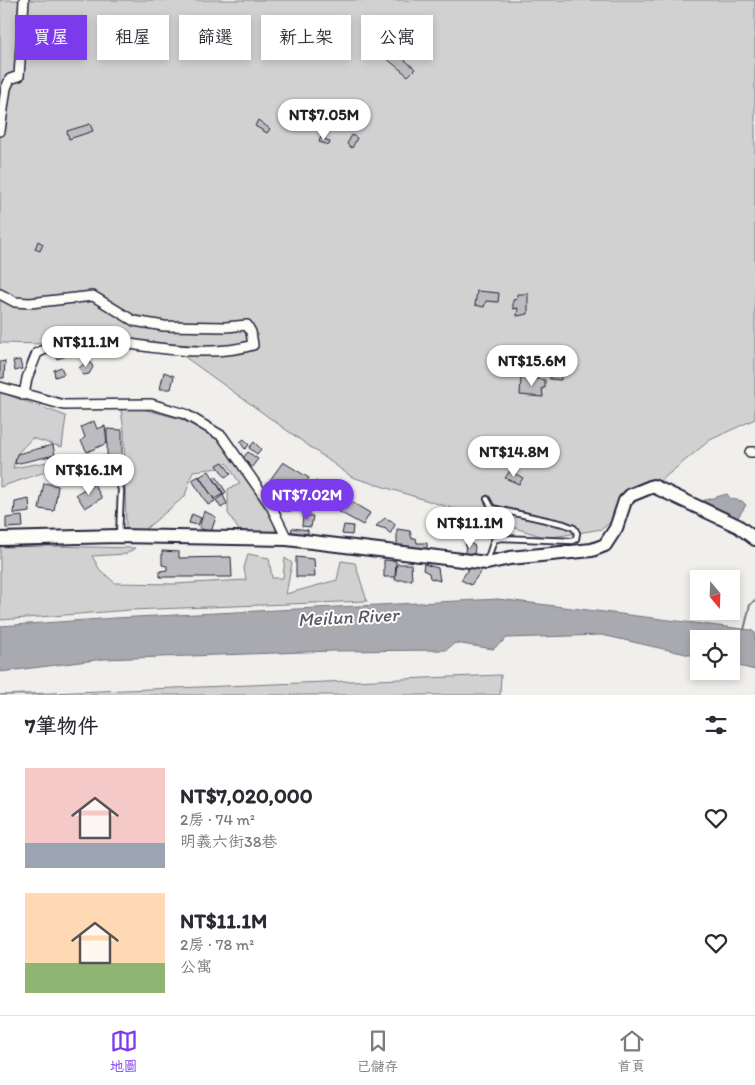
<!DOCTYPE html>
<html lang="zh-TW">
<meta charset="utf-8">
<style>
:root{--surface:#fff;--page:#f7f7f7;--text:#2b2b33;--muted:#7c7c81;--line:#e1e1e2;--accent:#7c3aed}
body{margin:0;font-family:Itim,"LXGW WenKai TC",sans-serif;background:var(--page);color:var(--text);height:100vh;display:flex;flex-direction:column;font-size:19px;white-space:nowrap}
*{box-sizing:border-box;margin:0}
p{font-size:16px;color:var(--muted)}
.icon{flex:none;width:28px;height:28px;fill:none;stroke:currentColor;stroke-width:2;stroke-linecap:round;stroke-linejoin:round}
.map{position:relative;height:695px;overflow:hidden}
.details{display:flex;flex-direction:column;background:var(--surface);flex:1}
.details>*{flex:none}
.banner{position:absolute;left:15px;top:15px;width:500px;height:45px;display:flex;gap:10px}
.needle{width:32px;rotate:161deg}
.tools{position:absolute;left:690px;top:570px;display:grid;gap:10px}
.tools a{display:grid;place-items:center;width:50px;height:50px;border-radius:0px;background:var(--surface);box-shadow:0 2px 8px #0003;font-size:25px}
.price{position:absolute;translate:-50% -42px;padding:0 11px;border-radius:18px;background:#fff;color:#222;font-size:16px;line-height:32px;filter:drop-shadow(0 1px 2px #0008)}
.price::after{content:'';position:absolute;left:50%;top:30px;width:15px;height:11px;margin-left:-8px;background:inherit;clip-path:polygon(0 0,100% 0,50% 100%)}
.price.active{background:var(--accent);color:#fff}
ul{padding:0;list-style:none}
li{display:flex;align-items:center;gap:15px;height:125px;padding:0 25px}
li span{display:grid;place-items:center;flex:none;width:140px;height:100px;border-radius:0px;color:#555}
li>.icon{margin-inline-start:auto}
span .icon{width:60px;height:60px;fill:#fffc;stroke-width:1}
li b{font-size:21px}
h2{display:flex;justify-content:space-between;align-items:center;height:60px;padding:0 25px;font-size:21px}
.pill{padding:0 18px;border-radius:0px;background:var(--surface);box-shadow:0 2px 8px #0003;font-size:18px;line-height:45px}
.pill.active{background:var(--accent);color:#fff}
.tabs{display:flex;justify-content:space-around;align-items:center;height:70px;border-top:1px solid var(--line);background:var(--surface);font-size:14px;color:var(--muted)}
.tabs a{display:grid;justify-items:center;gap:2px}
.tabs .active{color:var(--accent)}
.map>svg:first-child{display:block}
</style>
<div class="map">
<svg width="755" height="695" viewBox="0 0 755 695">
<rect width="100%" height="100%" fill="#f0efec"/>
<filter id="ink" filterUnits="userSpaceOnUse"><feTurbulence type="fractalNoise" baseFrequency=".02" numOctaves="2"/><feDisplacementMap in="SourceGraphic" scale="10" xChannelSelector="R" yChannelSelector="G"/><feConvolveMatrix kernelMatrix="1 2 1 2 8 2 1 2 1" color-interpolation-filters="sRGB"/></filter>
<g filter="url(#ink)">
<!-- green -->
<path fill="#d2d1d1" stroke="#7a7a86" d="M0 0H755V419L710 440 602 529 547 538 352 477 171 347 0 343Z
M0 392 66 416 62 447 32 438 17 454 13 468 53 461 54 469 0 487Z
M120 403 181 419 218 439 271 506 276 532H240L228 513V489L240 484 227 463 219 468 193 471 185 496 142 532 126 531 124 431Z
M49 546 135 548 126 554 92 556 100 570 115 583 174 584 246 580 244 568 248 554 269 558 272 578H283L285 558 292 563 286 594 337 580 341 561 355 563 367 601 130 610 0 620V547Z
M501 675 500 695H0Z"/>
<!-- water -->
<path fill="#a9a9b0" stroke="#737381" d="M727 494 731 499 742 501 746 505 736 520 698 502Z
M498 599 751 630 755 633V670L731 664V639H699V657L602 635 507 638 493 649 455 643 446 650 333 651 104 659 0 672V626L115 618Z"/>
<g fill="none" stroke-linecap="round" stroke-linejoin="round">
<!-- stream -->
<path stroke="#737381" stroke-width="2" d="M744 630 750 605 755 600"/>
</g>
<!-- building -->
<path fill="#bcbcc0" stroke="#22223b" d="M321 19 330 28 326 33 317 24Z
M381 43 386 48 388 45 415 69 408 76 380 53 383 50 379 47Z
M258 120 270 129 267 133 255 126Z
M90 124 93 131 69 139 67 131Z
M352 135 357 138 352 148 347 144Z
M321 137 330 142 329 145 319 142Z
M38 241 43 244 40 251 35 249Z
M477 291 499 293 498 302 486 301 484 307 475 305Z
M517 294H528V314L517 316 518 308 513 309V300L517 299Z
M64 350 66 356 57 359 56 351Z
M20 360 22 369 15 371 13 361Z
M89 360 93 367 89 374 83 375 79 368Z
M5 361 4 378H0V362Z
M61 367 64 374 55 377 54 370Z
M561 369V380L550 379 549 370Z
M164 372 174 376 171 389H160Z
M521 377 545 380V388H542L543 397 520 395Z
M94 421 97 429 105 426 107 443 87 452 81 441 85 437 81 427Z
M107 429 122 430V457L107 456Z
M244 439 249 445 245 449 240 442Z
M254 442 261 449 257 454 249 448Z
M53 445 55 455 15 464 17 454Z
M248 452 258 459 251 468 243 458Z
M223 462 231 474 225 477 217 465Z
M283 462 309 478 301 492H290L270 480Z
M209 471 223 494 214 499 199 477Z
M510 471 523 478 519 484 505 478Z
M199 476 215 501 208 505 192 480Z
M216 476 226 492 224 494 213 478Z
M316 481 327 488 321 495 311 490Z
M44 483 58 486 54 511 39 509Z
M94 484 102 498 85 508 76 494Z
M329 491 338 494 334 502 325 495Z
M303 492 309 496V502H300L299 497Z
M223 495 227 504 221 508 216 500Z
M340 495 370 513 363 525 334 509Z
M29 499 30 512 14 514 15 502Z
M301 505 300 511H282V506Z
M204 511 216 517 211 532 199 528Z
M192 514 201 518 198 525 189 523Z
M22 516 23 527 6 528V518Z
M303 516H313L311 527 302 526Z
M385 518 392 521 395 525 390 534 386 529 376 526Z
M344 525 353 526 352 535 342 534Z
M292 528 308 530V537L291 536Z
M397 529 410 531 412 539 416 538 417 543H427V552L397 548Z
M466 541 475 546 474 556 465 554Z
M162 551 179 552V558L231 557 232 577H160V571L167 570V566L162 565Z
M296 557 314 559 315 577H296Z
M384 560 396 561 395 577H384Z
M397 564H411L412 580H395Z
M424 564 438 568 440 581 430 578 429 573 423 570Z
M471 565 484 567 471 585 461 580Z"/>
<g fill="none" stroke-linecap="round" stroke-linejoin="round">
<defs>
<path id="lane" d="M117 475 121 490 119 536
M487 561 494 540 501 538 572 541 576 539 577 533 574 528 564 524 492 508 487 499"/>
<path id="street" d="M0 131 6 88 10 79 19 76 24 0
M0 294 15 302 30 303 93 296 134 321 164 326 226 327 247 325 251 332 253 345C218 356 166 350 130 344 117 342 106 334 92 335 74 336 54 345 37 353L27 378 24 395
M0 387 64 405 151 404 185 414 222 436 271 506 287 539
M750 452H755"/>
<path id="secondary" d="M0 539 118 536 287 539 487 563 510 558 592 550 605 545 616 528 625 501 631 495 653 486 738 526 755 539"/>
</defs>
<!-- lane casing -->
<use href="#lane" stroke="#22223b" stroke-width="8"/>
<!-- street casing -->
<use href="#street" stroke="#22223b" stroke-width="12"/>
<!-- secondary casing -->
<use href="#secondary" stroke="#22223b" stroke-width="16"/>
<!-- lane -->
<use href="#lane" stroke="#fdfcf7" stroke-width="4.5"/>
<!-- street -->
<use href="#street" stroke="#fdfcf7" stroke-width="9"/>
<!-- secondary -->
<use href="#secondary" stroke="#fdfcf7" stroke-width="12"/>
</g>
</g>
<g text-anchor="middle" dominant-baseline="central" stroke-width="4" stroke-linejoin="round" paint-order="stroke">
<!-- water labels -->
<g font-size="19" font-style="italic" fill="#58586a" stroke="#fdfcf7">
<text transform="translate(348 617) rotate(-3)">Meilun River</text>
</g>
</g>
</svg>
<div class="tools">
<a><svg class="needle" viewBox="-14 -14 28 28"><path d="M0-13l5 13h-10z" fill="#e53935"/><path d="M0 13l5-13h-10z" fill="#7c7c81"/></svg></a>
<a><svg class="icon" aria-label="locate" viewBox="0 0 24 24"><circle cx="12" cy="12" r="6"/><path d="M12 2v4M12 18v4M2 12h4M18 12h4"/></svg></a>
</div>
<b class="price" style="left:324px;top:141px">NT$7.05M</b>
<b class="price" style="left:86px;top:368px">NT$11.1M</b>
<b class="price" style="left:532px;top:387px">NT$15.6M</b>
<b class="price" style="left:514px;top:478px">NT$14.8M</b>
<b class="price" style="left:89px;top:496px">NT$16.1M</b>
<b class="price active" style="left:307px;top:521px">NT$7.02M</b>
<b class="price" style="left:470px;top:549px">NT$11.1M</b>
<div class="banner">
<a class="pill active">買屋</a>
<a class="pill">租屋</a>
<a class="pill">篩選</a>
<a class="pill">新上架</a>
<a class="pill">公寓</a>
</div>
</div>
<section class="details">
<h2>7筆物件<svg class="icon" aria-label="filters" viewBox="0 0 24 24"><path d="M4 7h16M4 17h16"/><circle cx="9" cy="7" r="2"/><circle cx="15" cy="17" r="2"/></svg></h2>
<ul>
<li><span style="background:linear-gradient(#f6c9c9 75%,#9aa5b1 0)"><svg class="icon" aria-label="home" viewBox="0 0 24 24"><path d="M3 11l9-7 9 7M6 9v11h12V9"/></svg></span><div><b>NT$7,020,000</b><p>2房 · 74 m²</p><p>明義六街38巷</p></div><svg class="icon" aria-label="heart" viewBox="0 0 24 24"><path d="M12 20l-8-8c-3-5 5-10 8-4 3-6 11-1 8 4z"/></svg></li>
<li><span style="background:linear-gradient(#ffd9b3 70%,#8fb573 0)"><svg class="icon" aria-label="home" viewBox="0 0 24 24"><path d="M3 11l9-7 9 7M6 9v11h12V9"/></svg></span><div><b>NT$11.1M</b><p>2房 · 78 m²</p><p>公寓</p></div><svg class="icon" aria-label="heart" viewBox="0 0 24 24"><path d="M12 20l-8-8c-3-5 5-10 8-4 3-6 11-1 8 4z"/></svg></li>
</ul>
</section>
<nav class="tabs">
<a class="active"><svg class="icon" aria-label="map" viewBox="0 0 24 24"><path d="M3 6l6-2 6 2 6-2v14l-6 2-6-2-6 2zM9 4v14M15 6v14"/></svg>地圖</a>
<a><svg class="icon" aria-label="saved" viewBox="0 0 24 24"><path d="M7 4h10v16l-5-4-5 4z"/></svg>已儲存</a>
<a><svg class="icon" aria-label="home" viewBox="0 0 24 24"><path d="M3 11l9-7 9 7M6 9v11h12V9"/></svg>首頁</a>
</nav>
